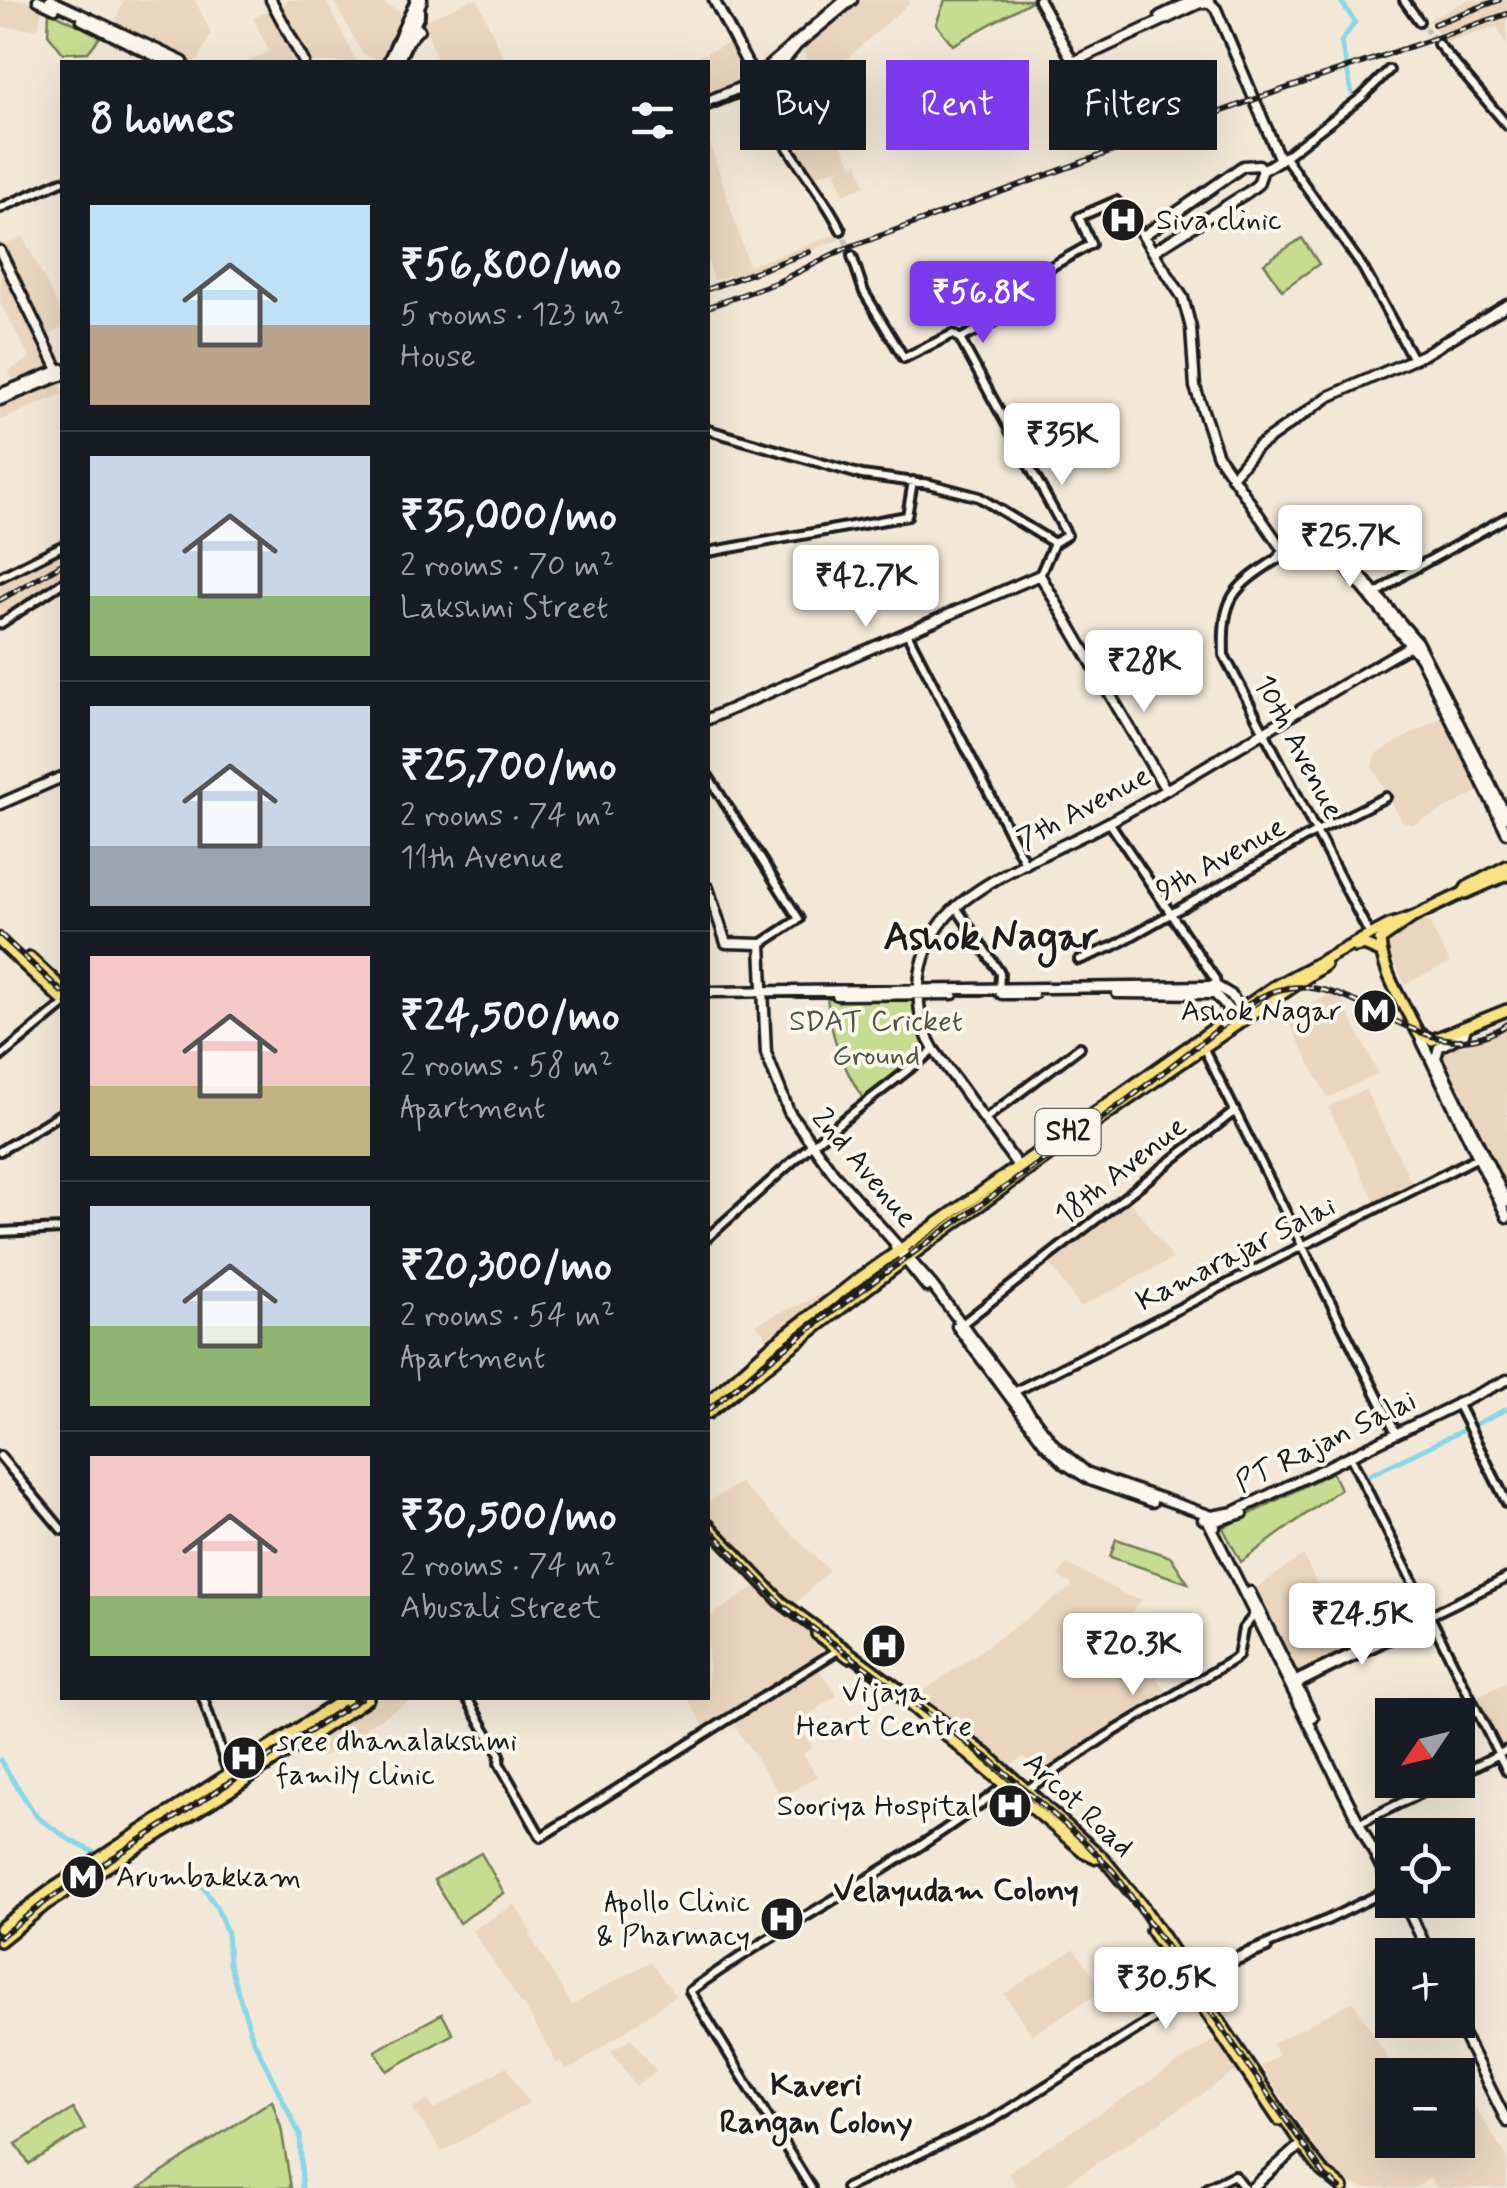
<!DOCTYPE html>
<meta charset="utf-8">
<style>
:root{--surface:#171b24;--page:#20242c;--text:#f1f3f6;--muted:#9ea1a6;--line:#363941;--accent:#7c3aed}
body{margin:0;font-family:Mynerve,sans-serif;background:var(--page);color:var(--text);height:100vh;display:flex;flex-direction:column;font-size:38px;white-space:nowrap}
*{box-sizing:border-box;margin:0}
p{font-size:32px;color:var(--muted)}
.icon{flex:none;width:55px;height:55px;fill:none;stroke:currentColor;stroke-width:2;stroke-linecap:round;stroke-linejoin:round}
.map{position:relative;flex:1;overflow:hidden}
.drawer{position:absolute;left:60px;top:60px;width:650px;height:1640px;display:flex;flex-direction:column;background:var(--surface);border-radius:0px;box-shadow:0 10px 40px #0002}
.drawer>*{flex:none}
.top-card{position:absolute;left:740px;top:60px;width:615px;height:90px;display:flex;gap:20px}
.needle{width:65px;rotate:235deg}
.buttons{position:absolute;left:1375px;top:1698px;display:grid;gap:20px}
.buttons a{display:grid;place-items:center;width:100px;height:100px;border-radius:0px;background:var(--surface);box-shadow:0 10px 40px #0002;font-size:50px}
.price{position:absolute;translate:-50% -85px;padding:0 22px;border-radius:10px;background:#fff;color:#222;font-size:32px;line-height:65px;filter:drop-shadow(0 2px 5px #0008)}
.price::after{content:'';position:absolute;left:50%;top:60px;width:30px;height:22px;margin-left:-15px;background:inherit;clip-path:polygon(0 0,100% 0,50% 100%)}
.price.current{background:var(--accent);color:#fff}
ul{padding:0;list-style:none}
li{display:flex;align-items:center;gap:30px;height:250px;padding:0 30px}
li+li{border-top:2px solid var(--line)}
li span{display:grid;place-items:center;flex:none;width:280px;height:200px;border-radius:0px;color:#555}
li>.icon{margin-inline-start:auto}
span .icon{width:120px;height:120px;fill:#fffc;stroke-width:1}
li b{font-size:42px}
h2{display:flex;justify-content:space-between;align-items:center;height:120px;padding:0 30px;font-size:42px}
.chip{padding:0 35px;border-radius:0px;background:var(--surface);box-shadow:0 10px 40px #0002;font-size:35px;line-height:90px}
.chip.current{background:var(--accent);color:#fff}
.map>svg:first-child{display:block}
</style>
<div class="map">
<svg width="1507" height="2188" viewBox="0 0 1507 2188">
<rect width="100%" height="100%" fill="#f3e8d8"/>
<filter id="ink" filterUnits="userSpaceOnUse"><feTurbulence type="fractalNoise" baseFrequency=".01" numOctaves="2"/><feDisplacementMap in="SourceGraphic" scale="20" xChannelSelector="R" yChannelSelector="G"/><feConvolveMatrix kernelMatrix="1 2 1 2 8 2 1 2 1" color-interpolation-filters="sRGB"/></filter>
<g filter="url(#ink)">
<!-- built -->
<path fill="#ead6bf" d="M0 0H24L42 9 38 29 0 27Z
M124 0H195L211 33 199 60 191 62 113 26Z
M288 0H326L357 62H310L283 5Z
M333 0H378L401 13 403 18 382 62 362 53Z
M471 0H478L505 62H438L423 21Z
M859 0H908L909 3 841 64 815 77 800 44 830 18 837 19Z
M1467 0H1507V46L1497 27 1444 43 1429 20Z
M269 10 271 11 299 62H248L269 51 253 18Z
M732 42 746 70 742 81 708 93V62L686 61Z
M850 105 860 127 839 139 853 166 858 164 866 186 843 194 836 172 841 169 811 176 792 152 811 137 809 127Z
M708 137 749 266 837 234 839 240 731 279 729 276 714 280 708 261Z
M23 236 62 315V328L49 335 4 245Z
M0 258 54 364 15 384 8 371 30 358 0 303Z
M60 378 62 394 0 421V403Z
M62 547V578L0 617V578Z
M1443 716 1480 791 1413 825 1402 821 1372 766 1376 754Z
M1426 916 1450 963 1405 984 1384 944 1386 939Z
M1337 991 1378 1073 1328 1098 1286 1017Z
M1507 1021V1191L1439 1055Z
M1365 1089 1413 1185 1376 1204 1328 1107Z
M1128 1198 1173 1259 1080 1307 1047 1260Z
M833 1289 834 1292 770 1341 756 1324Z
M740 1483 829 1570 796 1604 785 1598 708 1520V1502Z
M1303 1555 1326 1603 1311 1612 1320 1624 1405 1582 1421 1613 1296 1675 1255 1589Z
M1067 1564 1128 1596 1142 1599 1127 1618 1148 1644 1116 1670 1118 1673 1141 1658 1168 1693 1040 1772 1024 1757 1009 1766 919 1694 1073 1586 1058 1575Z
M756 1586 785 1613 832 1645 705 1728 687 1698H708V1618Z
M816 1665 838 1695 798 1722 813 1747 803 1754 817 1776 782 1798 731 1720Z
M1507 1682V1743L1500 1746 1476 1697Z
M376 1698H415L365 1727 372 1741 359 1748 354 1738 322 1758 311 1742Z
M515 1904 532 1934 530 1936 572 2005 651 1961 675 1996 574 2067 566 2069 560 2061 557 2064 532 2019 472 1930Z
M1074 1949 1104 1990 1032 2035 1004 1994Z
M1353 2001 1398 2075H1392V2140H1458V2098L1466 2093 1507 2157V2188H1437L1430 2178 1415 2188H1362L1343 2181 1325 2162 1261 2066 1279 2055 1272 2044Z
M1222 2035 1243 2067 1059 2188H1017L1008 2172Z
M631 2038 656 2071 636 2086 611 2051Z
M507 2066 529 2103 442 2152 412 2108 428 2100 434 2110Z"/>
<!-- green -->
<path fill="#c7dc91" stroke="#727c56" stroke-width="2.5" d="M945 0H1033L953 45 936 24Z
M49 11 101 36 88 52 63 53 48 34Z
M1302 238 1319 264 1282 290 1264 263Z
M915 993 920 1030 929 1051 864 1100C842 1066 830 1036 827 996Z
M1332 1472 1340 1489 1241 1562 1223 1528Z
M1116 1539 1171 1557 1188 1583 1110 1557Z
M481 1853 504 1893 459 1923 434 1880Z
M442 2014 453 2034 387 2071 375 2051Z
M272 2100 281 2127 291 2188H139Z
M73 2109 85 2129 29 2164 16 2144Z"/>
<!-- water -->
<path fill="#89d7e8" stroke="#5d8c96" stroke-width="2.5" d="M988 272 1007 297 961 325 946 299Z"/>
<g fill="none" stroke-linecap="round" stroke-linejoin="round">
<!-- canal -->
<path stroke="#89d7e8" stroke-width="5" d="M1340 0 1355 22 1341 42 1352 93
M1370 1475 1507 1409
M0 1760 37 1817 70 1840 101 1856
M109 1863 125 1874 200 1883 216 1906 227 1933 229 1964 253 2039 300 2135 302 2188"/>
<!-- tertiary-tunnel -->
<path stroke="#c8bfb2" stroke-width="6" stroke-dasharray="6 3" stroke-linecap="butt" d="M1419 21 1438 44
M841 230 850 251"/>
<defs>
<path id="tertiary" d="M1404 0 1419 21
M1438 44 1507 125
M399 62 420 15V4
M761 87C772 141 818 181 841 230
M708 105 750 88
M1284 157 1362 97 1389 70
M1287 160 1363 268 1413 359
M0 208 62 181
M852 256 864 292 904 358 953 334 960 339 1067 535 1054 543 1040 575
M960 339 995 321 1040 273 1091 244 1079 217 1116 201 1143 236
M708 430 862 475 930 484 979 497 1054 543
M708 552 907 516 913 481
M1277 559C1232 588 1222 598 1224 655L1370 935
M0 577 62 546
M1375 595 1403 575 1507 517
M0 624 62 583
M907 633 1026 865
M708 776 799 919 761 944
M1109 822 1215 979 1216 986
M956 907 1000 973 999 993
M1079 960 1114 946 1317 831 1386 797
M1204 1049 1396 1433
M0 1057 62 1006
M985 1119 1080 1047
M0 1151 62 1113
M0 1232 62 1229
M708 1237 811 1145 934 1050
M962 1324 1235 1111
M1012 1393 1482 1155
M1457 1403 1507 1503
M0 1456 62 1530
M1350 1456 1507 1771
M1292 1682 1507 1578
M1294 1686 1404 1632
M203 1698 229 1775V1791
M467 1698 500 1755 499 1763 541 1837 838 1650
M1458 1775 1507 1750
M1028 1789 1105 1737 1231 1661 1238 1656 1243 1629 1255 1614
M1364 1821 1447 1780
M1237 1960 1267 1948
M1187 1977 1327 1920 1392 1888
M811 2188 690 1991C792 1918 907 1864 1005 1785
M846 2188 992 2120 1193 1994
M1207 2188 1234 2175 1244 2188"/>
<path id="secondary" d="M38 0 55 8
M50 0 183 62
M271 0 304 62
M714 0 753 75
M845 0 762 72 750 78 748 87 757 88 764 85 797 45 852 0
M1039 0 1073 62
M1160 16 1194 0
M82 20 167 62
M410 39 419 29
M388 62 416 0
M394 62 422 0
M1073 62 1200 3H1210L1216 9 1280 160
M1284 157 1263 170 1259 165 1243 166 1143 236 1183 298 1191 328 1195 387 1218 456 1287 556
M0 251 61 376
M1154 251 1248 192 1258 184 1263 170
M0 394 62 369
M0 400 62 375
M1232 477 1257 447 1328 397 1423 355 1507 305
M1280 555 1298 542 1322 531 1417 642 1507 817
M1277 559 1314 539 1326 543 1420 657 1507 833
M708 719 1040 575 1166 790
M0 804 62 777
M708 888 726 943 761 944 766 1053 789 1112 834 1174 932 1285 1055 1446 1086 1472 1113 1482 1212 1516 1234 1512 1507 1380
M708 992 1216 986 1231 995 1242 1012
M1117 993 1215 994 1236 1018
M1002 994H1033
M837 995 953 994
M1466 1028 1464 1034 1439 1047 1436 1058 1507 1202
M1418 1033 1507 1217
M1018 1166 934 1050C910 1010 915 958 943 921 974 880 1067 846 1113 820 1216 763 1315 699 1417 642
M895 1247 927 1287
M957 1326 1045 1444 1065 1464 1090 1480 1152 1502
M1203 1519 1208 1521 1392 1889
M1215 1527 1213 1522 1243 1513
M1250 1592 1313 1718
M1403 1900 1430 1955
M1456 2020 1507 2122
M1252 2188 1298 2147"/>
<path id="primary" d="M1507 866 1467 887 1463 893 1413 917 1380 940C1382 973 1404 1004 1418 1033L1432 1040 1507 1010
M1466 893 1507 875
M0 942 62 1000
M1355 947 1364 945 1381 952
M22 962 30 958 62 988
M708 1402 771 1346 857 1280 1273 987 1389 925 1413 917
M708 1413C905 1253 1114 1107 1325 965
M708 1525 781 1602 986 1754 1103 1858 1143 1907 1302 2145 1322 2171 1343 2188
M817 1634 849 1657
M882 1681 1084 1852 1097 1858
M0 1928 51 1890 345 1698 352 1708
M1151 1930 1279 2120
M0 1941 46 1904 229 1791 368 1698"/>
</defs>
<!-- tertiary casing -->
<use href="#tertiary" stroke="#1c1c1c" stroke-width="14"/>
<!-- secondary casing -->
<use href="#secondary" stroke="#1c1c1c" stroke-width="15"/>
<!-- primary casing -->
<use href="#primary" stroke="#1c1c1c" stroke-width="16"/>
<!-- tertiary -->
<use href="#tertiary" stroke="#fbf7ec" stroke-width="6"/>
<!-- secondary -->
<use href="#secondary" stroke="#fbf7ec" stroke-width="8"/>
<!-- primary -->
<use href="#primary" stroke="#f8e281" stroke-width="9"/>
<defs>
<path id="rail" d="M1434 24 1499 0
M708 289 809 252
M708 307 778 282 844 249 1264 96 1507 14
M0 600 62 564
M0 934 62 992
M708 1410C842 1298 986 1203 1127 1100 1157 1077 1187 1054 1217 1030 1234 1017 1251 999 1272 992 1355 962 1425 1082 1507 1024
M708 1527 783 1606 992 1761 1083 1840 1114 1872 1325 2176 1340 2188
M0 1937 49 1899 361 1698"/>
</defs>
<!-- rail casing -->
<use href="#rail" stroke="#1c1c1c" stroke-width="6"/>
<!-- rail -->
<use href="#rail" stroke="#fbf7ec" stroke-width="2.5" stroke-dasharray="8" stroke-linecap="butt"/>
<defs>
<path id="secondary-bridge" d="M708 101 754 82 770 70"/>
</defs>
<!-- secondary-bridge casing -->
<use href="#secondary-bridge" stroke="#1c1c1c" stroke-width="15" stroke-linecap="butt"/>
<!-- secondary-bridge -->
<use href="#secondary-bridge" stroke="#fbf7ec" stroke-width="8"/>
</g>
</g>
<!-- icons -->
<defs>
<symbol id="hospital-disc" viewBox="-11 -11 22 22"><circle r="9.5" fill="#1c1c1c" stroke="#fbf7ec"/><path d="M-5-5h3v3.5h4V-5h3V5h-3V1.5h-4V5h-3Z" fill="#fff"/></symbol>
<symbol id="metro-disc" viewBox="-11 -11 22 22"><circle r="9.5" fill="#1c1c1c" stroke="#fbf7ec"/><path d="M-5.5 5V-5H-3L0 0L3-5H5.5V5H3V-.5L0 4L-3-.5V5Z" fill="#fff"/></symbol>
</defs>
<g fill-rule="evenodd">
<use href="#hospital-disc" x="1098" y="195" width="50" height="50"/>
<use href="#metro-disc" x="1350" y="986" width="50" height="50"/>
<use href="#hospital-disc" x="859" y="1621" width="50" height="50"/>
<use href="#hospital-disc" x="219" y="1733" width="50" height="50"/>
<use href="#hospital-disc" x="985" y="1781" width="50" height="50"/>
<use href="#metro-disc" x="58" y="1852" width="50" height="50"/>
<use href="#hospital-disc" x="757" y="1894" width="50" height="50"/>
</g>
<g text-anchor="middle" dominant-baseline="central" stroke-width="8" stroke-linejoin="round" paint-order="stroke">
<!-- shield labels -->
<rect fill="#fbf7ec" stroke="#5f5e5a" stroke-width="2.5" x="1035.5" y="1109" width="65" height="46" rx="8"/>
<g font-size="28" font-weight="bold" fill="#1c1c1c">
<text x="1068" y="1132">SH2</text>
</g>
<!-- poi labels -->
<g font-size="30" fill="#1c1c1c" stroke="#fbf7ec" text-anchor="start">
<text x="1156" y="220">Siva clinic</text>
<text x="1342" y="1011" text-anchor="end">Ashok Nagar</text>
<text x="884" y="1692" text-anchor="middle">Vijaya<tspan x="884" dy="34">Heart Centre</tspan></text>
<text x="276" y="1741">sree dhanalakshmi<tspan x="276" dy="34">family clinic</tspan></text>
<text x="978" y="1806" text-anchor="end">Sooriya Hospital</text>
<text x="116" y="1877">Arumbakkam</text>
<text x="750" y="1902" text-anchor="end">Apollo Clinic<tspan x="750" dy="34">&amp; Pharmacy</tspan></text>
</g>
<!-- street labels -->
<g font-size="30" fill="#1c1c1c" stroke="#fbf7ec">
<text transform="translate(1298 747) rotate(62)">10th Avenue</text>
<text transform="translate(1084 808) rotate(-28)">7th Avenue</text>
<text transform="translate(1221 859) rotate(-29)">9th Avenue</text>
<text transform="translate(864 1168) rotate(50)">2nd Avenue</text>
<text transform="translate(1121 1171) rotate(-38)">18th Avenue</text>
<text transform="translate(1236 1254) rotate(-27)">Kamarajar Salai</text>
<text transform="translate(1326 1442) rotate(-26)">PT Rajan Salai</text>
<text transform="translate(1078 1805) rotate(43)">Arcot Road</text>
</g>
<!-- park labels -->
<g font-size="30" fill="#4f563f" stroke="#fbf7ec">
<text x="876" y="1021">SDAT Cricket<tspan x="876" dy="34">Ground</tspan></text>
</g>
<!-- neighbourhood labels -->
<g font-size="32" font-weight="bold" fill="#1c1c1c" stroke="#fbf7ec">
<text x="956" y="1891">Velayudam Colony</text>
<text x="816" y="2086">Kaveri<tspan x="816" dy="37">Rangan Colony</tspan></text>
</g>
<!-- district labels -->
<g font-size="40" font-weight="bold" fill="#1c1c1c" stroke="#fbf7ec">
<text x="991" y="938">Ashok Nagar</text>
</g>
</g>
</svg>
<div class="buttons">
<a><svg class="needle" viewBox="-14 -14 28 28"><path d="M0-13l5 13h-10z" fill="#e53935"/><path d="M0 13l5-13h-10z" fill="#9ea1a6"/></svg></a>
<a><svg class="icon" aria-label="locate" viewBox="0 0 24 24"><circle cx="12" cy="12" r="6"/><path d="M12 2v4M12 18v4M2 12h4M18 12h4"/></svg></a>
<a>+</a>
<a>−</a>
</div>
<b class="price current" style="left:983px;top:346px">₹56.8K</b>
<b class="price" style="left:1062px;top:488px">₹35K</b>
<b class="price" style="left:1350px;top:590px">₹25.7K</b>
<b class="price" style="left:866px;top:630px">₹42.7K</b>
<b class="price" style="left:1144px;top:715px">₹28K</b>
<b class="price" style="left:1362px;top:1668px">₹24.5K</b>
<b class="price" style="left:1133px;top:1698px">₹20.3K</b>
<b class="price" style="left:1166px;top:2032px">₹30.5K</b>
<div class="top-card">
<a class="chip">Buy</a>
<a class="chip current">Rent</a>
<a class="chip">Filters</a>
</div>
<section class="drawer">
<h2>8 homes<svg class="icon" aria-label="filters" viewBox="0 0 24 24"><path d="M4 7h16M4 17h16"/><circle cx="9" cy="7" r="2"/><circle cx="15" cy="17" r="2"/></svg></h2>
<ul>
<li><span style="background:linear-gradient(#bfe0f5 60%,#b9a48a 0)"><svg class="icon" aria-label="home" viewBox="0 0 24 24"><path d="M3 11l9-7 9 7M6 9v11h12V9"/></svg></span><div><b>₹56,800/mo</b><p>5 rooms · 123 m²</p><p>House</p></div></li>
<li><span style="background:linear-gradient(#c9d6e8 70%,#8fb573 0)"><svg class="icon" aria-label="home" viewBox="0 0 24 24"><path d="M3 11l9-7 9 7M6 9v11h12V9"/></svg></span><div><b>₹35,000/mo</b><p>2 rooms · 70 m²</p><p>Lakshmi Street</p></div></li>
<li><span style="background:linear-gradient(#c9d6e8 70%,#9aa5b1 0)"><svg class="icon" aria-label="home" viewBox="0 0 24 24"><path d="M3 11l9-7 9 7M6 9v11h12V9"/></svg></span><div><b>₹25,700/mo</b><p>2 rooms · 74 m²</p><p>11th Avenue</p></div></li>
<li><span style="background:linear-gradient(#f6c9c9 65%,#c2b280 0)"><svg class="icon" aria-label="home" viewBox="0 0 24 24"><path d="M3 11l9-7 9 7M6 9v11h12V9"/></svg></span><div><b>₹24,500/mo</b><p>2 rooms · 58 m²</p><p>Apartment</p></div></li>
<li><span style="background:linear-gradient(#c9d6e8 60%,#8fb573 0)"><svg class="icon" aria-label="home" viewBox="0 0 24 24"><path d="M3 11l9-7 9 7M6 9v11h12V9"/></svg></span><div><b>₹20,300/mo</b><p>2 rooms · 54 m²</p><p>Apartment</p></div></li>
<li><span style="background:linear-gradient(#f6c9c9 70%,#8fb573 0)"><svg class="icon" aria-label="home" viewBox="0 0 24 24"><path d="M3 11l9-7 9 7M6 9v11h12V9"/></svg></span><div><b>₹30,500/mo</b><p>2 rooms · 74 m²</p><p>Abusali Street</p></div></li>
</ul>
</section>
</div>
